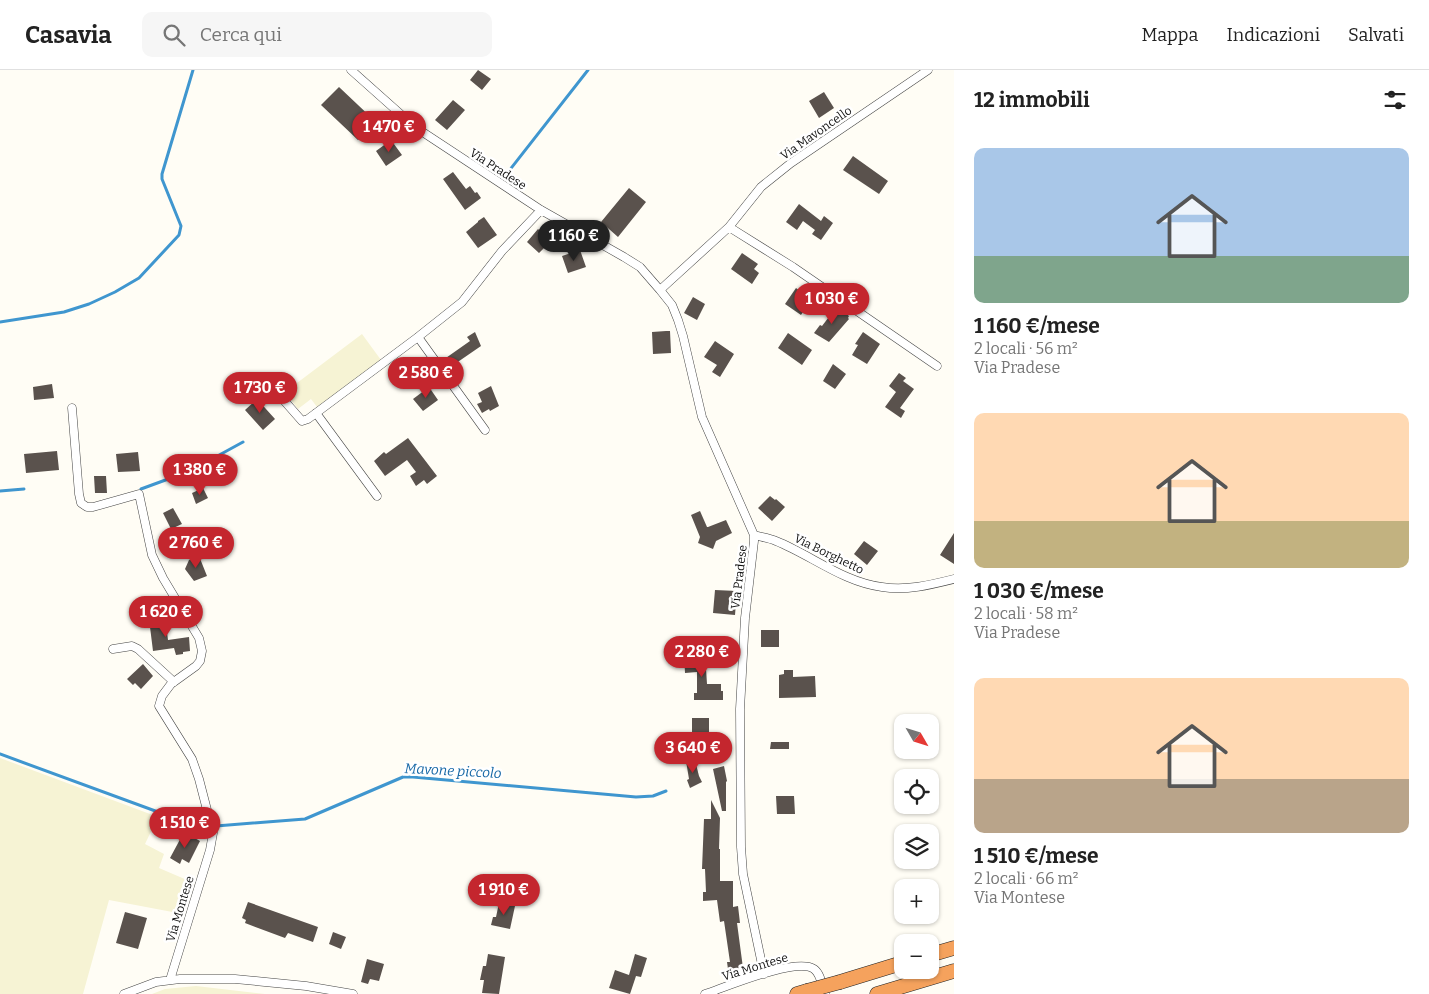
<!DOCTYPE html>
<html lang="it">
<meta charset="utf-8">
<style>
:root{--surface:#fff;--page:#f6f6f6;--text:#222;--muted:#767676;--line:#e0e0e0;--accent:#c4262e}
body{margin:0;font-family:Bitter,serif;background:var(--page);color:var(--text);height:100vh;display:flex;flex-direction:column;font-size:19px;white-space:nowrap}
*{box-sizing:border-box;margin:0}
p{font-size:16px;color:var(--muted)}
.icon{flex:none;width:28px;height:28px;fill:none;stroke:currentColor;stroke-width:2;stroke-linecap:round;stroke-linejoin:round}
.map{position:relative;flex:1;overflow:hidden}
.sheet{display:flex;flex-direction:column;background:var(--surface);width:475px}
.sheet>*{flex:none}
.needle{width:32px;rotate:129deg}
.buttons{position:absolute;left:894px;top:644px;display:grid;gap:10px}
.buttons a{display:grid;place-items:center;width:45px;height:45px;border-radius:10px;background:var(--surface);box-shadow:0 1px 4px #0004;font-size:25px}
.price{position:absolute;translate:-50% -42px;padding:0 11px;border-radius:18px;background:var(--accent);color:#fff;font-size:16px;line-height:32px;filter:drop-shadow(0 1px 2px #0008)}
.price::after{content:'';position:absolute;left:50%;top:30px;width:15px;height:11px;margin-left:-8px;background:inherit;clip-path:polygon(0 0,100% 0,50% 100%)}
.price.on{background:#222;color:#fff}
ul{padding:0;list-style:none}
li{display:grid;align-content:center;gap:10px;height:265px;padding:0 20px}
li span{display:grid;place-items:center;height:155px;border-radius:10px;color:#555}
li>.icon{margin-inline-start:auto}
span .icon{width:90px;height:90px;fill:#fffc;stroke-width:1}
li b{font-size:21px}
h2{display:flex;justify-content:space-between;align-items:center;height:60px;padding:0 20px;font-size:21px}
header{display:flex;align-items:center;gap:30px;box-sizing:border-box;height:70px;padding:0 25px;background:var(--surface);border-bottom:1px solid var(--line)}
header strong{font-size:24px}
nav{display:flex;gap:28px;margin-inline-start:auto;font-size:18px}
.search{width:350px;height:45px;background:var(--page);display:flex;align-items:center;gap:12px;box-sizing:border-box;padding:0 18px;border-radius:10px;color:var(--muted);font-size:19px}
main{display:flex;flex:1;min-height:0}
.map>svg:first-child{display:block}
</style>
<header>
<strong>Casavia</strong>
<div class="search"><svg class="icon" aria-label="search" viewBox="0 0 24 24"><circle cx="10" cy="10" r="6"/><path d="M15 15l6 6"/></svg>Cerca qui</div>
<nav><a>Mappa</a><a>Indicazioni</a><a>Salvati</a></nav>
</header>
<main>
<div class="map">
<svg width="954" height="924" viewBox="0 0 954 924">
<rect width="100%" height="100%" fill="#fffdf5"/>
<!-- farmland -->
<path fill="#f6f3d4" d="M362 264 381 290 317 337 311 329 298 339 285 322Z
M0 688 158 747 145 774 164 784 159 798 194 813 183 844 109 830 83 924H0Z
M196 916 265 924H152L165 919Z"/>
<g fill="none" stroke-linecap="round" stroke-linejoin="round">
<!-- stream -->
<path stroke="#3f96cf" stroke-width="3" d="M505 106 588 0
M0 252 64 242 89 234 115 222 139 208 179 165 181 156 162 109V104L193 0
M141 419 190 401 243 372
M0 421 24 419
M0 684 199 757 206 756
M216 756 305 749 403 707H413L636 727 653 726 666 721"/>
</g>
<!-- building -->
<path fill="#5a524d" d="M478 0 491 9 482 20 470 10Z
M339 17 376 52 358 70 321 35Z
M824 22 834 38 819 48 809 31Z
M453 30 465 40 447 60 435 50Z
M391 70 402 85 386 96 376 81Z
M853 86 888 111 879 124 843 100Z
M453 102 466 119 470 116 475 123 477 122 481 128 465 140 443 109Z
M629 118 646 132 618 167 601 152Z
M799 134 821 151 824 146 833 153 821 170 812 164 815 160 803 151 797 160 786 152Z
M484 147 497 165 478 178 466 162 478 152V151Z
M538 159 551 171 539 183 527 172Z
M580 180 586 197 568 203 562 186Z
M742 183 758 194 754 199 759 203 752 214 731 199Z
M796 218 811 230 801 245 785 234Z
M693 227 705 234 697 250 684 243Z
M835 239 841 243 843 241 849 246 848 248 849 249 829 272 814 263 820 255 822 256Z
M666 261H670L671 283 653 284 652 262Z
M475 262 481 276 449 298 443 290 470 271 467 267Z
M863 262 880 274 867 294 852 285 858 275 855 274Z
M788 263 812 280 802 295 778 278Z
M715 271 734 284 720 307 712 302 717 295 704 287Z
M833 294 846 304 835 319 823 311Z
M899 303 906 308 903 311 914 319 900 338 905 341 901 348 885 337 896 322 889 316Z
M52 314 54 328 34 330 33 317Z
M491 316 499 336 490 341 489 339 482 343 477 334 482 332 478 323Z
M429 317 438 330 423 341 413 329Z
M257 329 275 349 263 360 245 340Z
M408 368 437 406 427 414 424 410 416 416 410 406 416 402 407 390 385 406 374 391 384 382 386 384Z
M57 381 59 400 26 403 24 384Z
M138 382 140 401 118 402 116 384Z
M94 406H106L107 423H95Z
M203 418 208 428 196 434 192 423Z
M770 426 775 430 776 429 785 437 772 451 758 438Z
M173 438 182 454 171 459 163 443Z
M700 441 707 457H708L726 450 732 463 716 471 713 479 698 473 700 467 691 445Z
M954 463V494L940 485Z
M864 471 878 481 867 495 854 484Z
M199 486 207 506 194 511 185 499 189 490Z
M715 520 737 521 735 545 713 543Z
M165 547 168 570 189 567 190 581 183 582V584L176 585 174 578 153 581 149 549Z
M761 560H779V577H761Z
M705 583 707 614H721V621H723V630H694V623H697V602L685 603 684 584Z
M143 594 153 606 141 619 135 613 133 615 127 609Z
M784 600H793V607L815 606 816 627 779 628V605L784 604Z
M692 648H709V666H692Z
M771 672H789V679H770Z
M695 690 699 706 702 712 690 718 687 710 689 709 686 691Z
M724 696 727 711 726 712V741H722L713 699Z
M776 726H794L795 744H777Z
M711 730 720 748 719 779H720V811H733V837L738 836 740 853H737L743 898 728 899 727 892H730L724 851 720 852 717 830 703 831V822H706L705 799H702L704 749H711Z
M184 762 200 771 189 793 182 789 180 794 170 788Z
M248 832 318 857 313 872 288 863 285 868 245 853 246 850 242 848Z
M499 833 515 836 510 859 491 855 493 847H496Z
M125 842 147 848 138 879 116 873Z
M333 862 346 867 341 879 329 874Z
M488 884 505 887 499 924 482 923 484 910H480L483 896H486Z
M635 884 647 888 641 907 636 906 630 924 609 918 615 900 629 905Z
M367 889 384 894 379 911 370 909 368 914 361 912Z"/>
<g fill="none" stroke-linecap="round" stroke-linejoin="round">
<defs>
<path id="street" d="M351 0 415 57 541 140 624 187 640 197 660 220 672 235 678 250 683 266 702 347 754 465V471L745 548 740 639 741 777 743 804 764 904
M729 157 793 197 937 296
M660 220 729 157 761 117 791 93 928 0
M418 267 485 360
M273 318 302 351 308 349 418 267 462 232 502 181 541 140
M72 338 79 424 81 433 87 437H93L139 424 152 485 163 508 199 568 202 581 200 591 196 596 171 614 162 626 159 636 192 689 199 709 213 763 210 780 170 910
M316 343 377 426
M754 465C761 467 769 468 776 471 811 485 843 512 882 517 906 521 930 515 954 509
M113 579 132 576 138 579 174 612
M124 924 156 912 180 909H235L306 916 353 924
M705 924C726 917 796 887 814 899 821 904 822 916 825 924"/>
<path id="highway" d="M930 885 954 878
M840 912 902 893
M797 924 807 921
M877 924 954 901"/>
</defs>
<!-- street casing -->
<use href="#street" stroke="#444" stroke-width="9"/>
<!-- highway casing -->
<use href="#highway" stroke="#222" stroke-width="15"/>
<!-- street -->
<use href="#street" stroke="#fff" stroke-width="8"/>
<!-- highway -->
<use href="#highway" stroke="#f5a25d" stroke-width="14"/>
<defs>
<path id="highway-bridge" d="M807 921 840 912"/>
</defs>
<!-- highway-bridge casing -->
<use href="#highway-bridge" stroke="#222" stroke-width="15" stroke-linecap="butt"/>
<!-- highway-bridge -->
<use href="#highway-bridge" stroke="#f5a25d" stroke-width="14"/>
</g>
<g text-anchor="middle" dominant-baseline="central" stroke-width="5" stroke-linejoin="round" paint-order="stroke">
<!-- street labels -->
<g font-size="12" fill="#111" stroke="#fff">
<text transform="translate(816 63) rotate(-35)">Via Mavoncello</text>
<text transform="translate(498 99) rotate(33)">Via Pradese</text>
<text transform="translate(829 484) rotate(26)">Via Borghetto</text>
<text transform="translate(739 507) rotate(-83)">Via Pradese</text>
<text transform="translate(180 839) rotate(-73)">Via Montese</text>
<text transform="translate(755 897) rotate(-17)">Via Montese</text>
</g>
<!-- water labels -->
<g font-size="14" font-style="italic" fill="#1768a6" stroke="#fff">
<text transform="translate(453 701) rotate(3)">Mavone piccolo</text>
</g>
</g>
</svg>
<div class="buttons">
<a><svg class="needle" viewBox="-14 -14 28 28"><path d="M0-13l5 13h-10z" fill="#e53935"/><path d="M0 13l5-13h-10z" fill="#767676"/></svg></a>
<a><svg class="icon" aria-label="locate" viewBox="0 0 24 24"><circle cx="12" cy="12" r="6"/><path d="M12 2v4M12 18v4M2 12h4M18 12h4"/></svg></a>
<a><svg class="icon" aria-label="layers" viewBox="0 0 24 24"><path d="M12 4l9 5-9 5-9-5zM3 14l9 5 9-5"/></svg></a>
<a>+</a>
<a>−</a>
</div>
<b class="price" style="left:389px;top:83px">1 470 €</b>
<b class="price on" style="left:574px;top:192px">1 160 €</b>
<b class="price" style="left:832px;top:255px">1 030 €</b>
<b class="price" style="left:426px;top:329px">2 580 €</b>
<b class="price" style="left:260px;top:344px">1 730 €</b>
<b class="price" style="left:200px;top:426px">1 380 €</b>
<b class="price" style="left:196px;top:499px">2 760 €</b>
<b class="price" style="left:166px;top:568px">1 620 €</b>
<b class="price" style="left:702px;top:608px">2 280 €</b>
<b class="price" style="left:693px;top:704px">3 640 €</b>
<b class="price" style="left:185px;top:779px">1 510 €</b>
<b class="price" style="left:504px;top:846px">1 910 €</b>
</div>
<section class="sheet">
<h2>12 immobili<svg class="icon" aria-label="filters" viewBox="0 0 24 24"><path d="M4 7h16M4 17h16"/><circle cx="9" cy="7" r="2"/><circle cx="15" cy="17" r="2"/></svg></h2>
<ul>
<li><span style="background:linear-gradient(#a9c7e8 70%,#7fa58c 0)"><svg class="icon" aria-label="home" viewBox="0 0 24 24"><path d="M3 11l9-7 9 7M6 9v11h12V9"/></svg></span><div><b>1 160 €/mese</b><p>2 locali · 56 m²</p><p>Via Pradese</p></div></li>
<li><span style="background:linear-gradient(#ffd9b3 70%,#c2b280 0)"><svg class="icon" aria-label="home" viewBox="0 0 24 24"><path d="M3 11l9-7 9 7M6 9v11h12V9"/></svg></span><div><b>1 030 €/mese</b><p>2 locali · 58 m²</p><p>Via Pradese</p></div></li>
<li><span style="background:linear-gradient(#ffd9b3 65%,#b9a48a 0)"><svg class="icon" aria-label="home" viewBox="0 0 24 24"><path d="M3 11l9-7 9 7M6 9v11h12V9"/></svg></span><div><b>1 510 €/mese</b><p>2 locali · 66 m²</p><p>Via Montese</p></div></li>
</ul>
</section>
</main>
